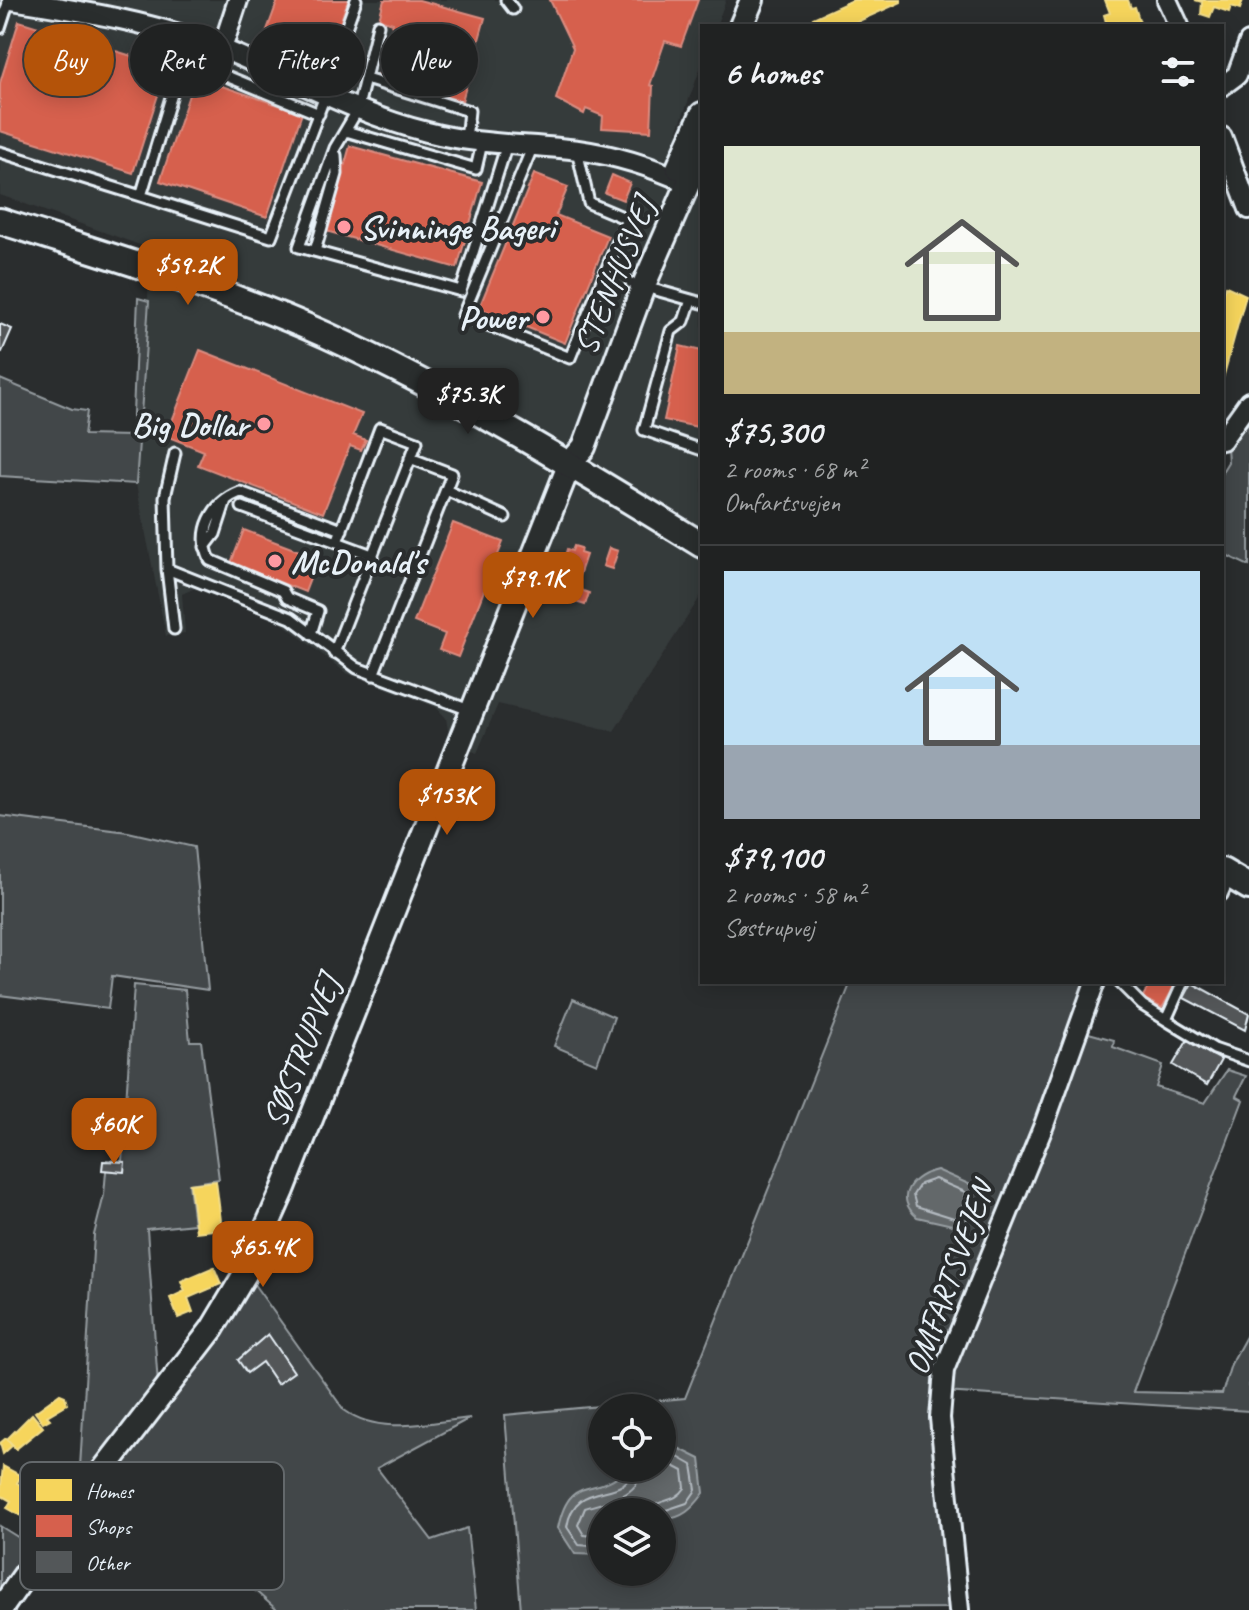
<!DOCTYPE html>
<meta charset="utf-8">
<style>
:root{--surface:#202222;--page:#282a2a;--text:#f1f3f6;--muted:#a2a4a5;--line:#3d3f40;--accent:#b45309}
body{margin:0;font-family:Caveat,sans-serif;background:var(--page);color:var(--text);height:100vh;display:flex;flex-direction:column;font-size:30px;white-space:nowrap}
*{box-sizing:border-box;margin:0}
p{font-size:26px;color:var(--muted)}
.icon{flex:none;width:44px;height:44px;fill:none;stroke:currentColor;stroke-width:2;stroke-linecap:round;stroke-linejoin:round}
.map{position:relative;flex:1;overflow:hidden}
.sheet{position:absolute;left:700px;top:24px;width:524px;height:960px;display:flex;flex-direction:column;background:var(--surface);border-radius:0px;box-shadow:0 4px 20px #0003,0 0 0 2px var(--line)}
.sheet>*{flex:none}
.hud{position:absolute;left:24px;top:24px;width:556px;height:72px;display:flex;gap:16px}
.tools{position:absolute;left:588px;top:1394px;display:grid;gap:16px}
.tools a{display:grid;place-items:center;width:88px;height:88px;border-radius:50%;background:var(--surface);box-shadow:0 4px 20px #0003,0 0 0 2px var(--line);font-size:40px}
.price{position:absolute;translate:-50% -68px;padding:0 18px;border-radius:16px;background:var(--accent);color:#fff;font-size:26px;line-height:52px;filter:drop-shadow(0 2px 4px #0008)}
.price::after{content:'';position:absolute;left:50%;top:48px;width:24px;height:18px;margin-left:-12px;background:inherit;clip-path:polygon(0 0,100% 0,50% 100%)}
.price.on{background:#222;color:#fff}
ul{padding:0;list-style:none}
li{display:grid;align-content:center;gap:16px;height:424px;padding:0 24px}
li+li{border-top:2px solid var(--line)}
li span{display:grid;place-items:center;height:248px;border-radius:0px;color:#555}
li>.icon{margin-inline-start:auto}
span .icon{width:144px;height:144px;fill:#fffc;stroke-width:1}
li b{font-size:34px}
h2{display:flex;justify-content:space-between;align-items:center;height:96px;padding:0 24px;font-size:34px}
.tag{padding:0 28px;border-radius:36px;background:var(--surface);box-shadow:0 4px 20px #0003,0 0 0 2px var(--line);font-size:28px;line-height:72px}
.tag.on{background:var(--accent);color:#fff}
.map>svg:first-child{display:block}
</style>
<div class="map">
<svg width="1249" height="1610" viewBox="0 0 1249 1610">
<rect width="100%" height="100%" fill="#2a2d2e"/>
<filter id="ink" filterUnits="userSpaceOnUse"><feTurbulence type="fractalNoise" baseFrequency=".0125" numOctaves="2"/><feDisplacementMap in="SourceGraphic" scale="16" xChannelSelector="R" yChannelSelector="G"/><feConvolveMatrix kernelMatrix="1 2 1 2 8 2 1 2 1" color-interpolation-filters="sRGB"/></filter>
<g filter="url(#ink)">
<!-- built -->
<path fill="#363a3b" d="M0 0H726L716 26H702V64L677 132 702 147V594L614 731 498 704 477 753 450 742 446 718 436 707 346 673 278 620 195 588 182 594 185 633 166 636 136 484 151 249 0 195Z"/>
<!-- green -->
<path fill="#424648" stroke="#959ca0" stroke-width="2" fill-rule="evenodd" d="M138 298 149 301 136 484 0 476V379L72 409 87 411 84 435 132 436Z
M1249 422V566L1222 553V472L1228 462 1227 446Z
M0 816 128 832 194 847 208 990 112 976 108 1009 0 995Z
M851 982H1089L1038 1128 939 1374 953 1608 521 1610 505 1415 685 1398ZM602 1408H662V1468H602ZM602 1512H662V1572H602Z
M134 985 185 990 190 1041H201L219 1179 189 1184 194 1224 147 1229 158 1385 79 1484 94 1235 104 1195 107 1160 122 1161Z
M573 999 614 1017 597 1064 554 1046Z
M1085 1032 1114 1040 1113 1047 1163 1065 1156 1087 1205 1103 1227 1070 1246 1076 1236 1096 1243 1100 1133 1392 1222 1394 1231 1364 1249 1331V1411L944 1392Z
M251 1280 344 1410C380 1436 429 1422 470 1418L377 1468 432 1540 467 1528 476 1610H277L114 1466Z
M0 1526 32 1546 0 1593Z"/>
<!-- water -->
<path fill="#63686b" stroke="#989fa3" stroke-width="2" d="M937 1170 971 1185 975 1193 967 1220 961 1227 917 1217C893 1197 912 1175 937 1170Z
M662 1440 700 1459 704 1493C693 1508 682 1520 662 1519V1512H602V1555L575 1554 558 1528C570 1470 595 1501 627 1468H662Z"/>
<!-- homes -->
<path fill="#f6d55c" stroke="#f2dd8b" stroke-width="2" d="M853 0H901V2L848 26H817L813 18Z
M1105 0H1128L1131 8 1135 7 1141 26H1119L1118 22 1107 26 1104 15 1110 13Z
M1195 0H1243L1240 9 1231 6 1229 12 1214 7 1210 17 1201 14 1202 2Z
M1226 286 1246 295 1222 382V297Z
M216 1181 222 1229 196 1232 190 1184Z
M214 1267 221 1284 188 1298 193 1312 178 1318 170 1298 185 1291 181 1281Z
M60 1394 65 1396 67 1404 47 1416 50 1419 43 1423 35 1412Z
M32 1414 43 1427 16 1449 7 1439Z
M6 1438 13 1445 3 1454 0 1443Z
M3 1466 21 1476 17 1483 34 1493 21 1516 7 1508 11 1501 0 1495Z"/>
<!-- shops -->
<path fill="#d6604d" stroke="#db8c80" stroke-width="2" d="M278 0H348L326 63 263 41Z
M384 0H419L485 18 462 101 378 78 393 23 379 19Z
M550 0H698L681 46 665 41 650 85 653 86 651 131 602 128 603 116 586 109 584 114 556 99 573 48Z
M19 21 167 67 133 173 0 131V83Z
M195 77 302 113 267 217 160 181Z
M350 146 482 182 457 268 326 231Z
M534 174 568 187 556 215 608 236 565 343 479 308Z
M612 175 630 183 623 200 605 193Z
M680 346 702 351V428L664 420Z
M200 350 362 414 353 435 366 440 361 450 350 446 323 513 198 465 204 451 166 436Z
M453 523 503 542 458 657 439 650 445 634 414 622Z
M244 530 318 558 305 592 231 563Z
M574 546 581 548 580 553 586 555 575 588 589 593 585 605 563 598 568 581 558 578 567 549 572 551Z
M609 548 618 551 612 569 603 566Z
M1151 982H1177L1162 1008 1142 998Z"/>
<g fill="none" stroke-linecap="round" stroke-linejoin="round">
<!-- shore -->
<path stroke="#b3bac0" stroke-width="2" d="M935 1179 965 1192 966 1201 957 1219 916 1206 913 1195 920 1184Z
M646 1512C657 1498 675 1504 685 1488L683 1471 662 1460
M660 1512 687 1503 696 1490 692 1465 662 1448
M602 1537 584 1535 578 1525 585 1508C607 1501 640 1497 642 1468
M602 1547 579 1545 567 1527C575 1475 627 1506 632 1468"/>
</g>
<!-- building -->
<path fill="#535759" stroke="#e8f1f8" stroke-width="2" d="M0 324 12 329 2 352 0 351Z
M1192 983 1249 1014 1245 1030 1184 998Z
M1187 1041 1221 1060 1207 1085 1173 1065Z
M103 1161 125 1162 124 1172 102 1170Z
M268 1334 294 1372 277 1384 262 1362 247 1373 238 1360Z"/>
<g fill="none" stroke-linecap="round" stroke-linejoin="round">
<defs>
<path id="service" d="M506 0 513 9
M378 25 357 111 335 148 299 247 461 291 506 147
M0 28 9 0
M209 44 202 66 319 114
M366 79 469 111 466 140
M322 95 356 0
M346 131 476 169 482 143
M532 148 463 315 570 358 627 219 589 203 577 150
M0 152 141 196 189 38
M141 196 271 237 325 96
M315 251 337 174 336 155
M631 283 702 303
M691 300 684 321 671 331 644 430 702 450
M175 453 165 497 167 569 291 618 357 668 472 711
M446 490 505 517
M242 507 372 555
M205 547 215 534 226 500
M167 569 174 629
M311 634 318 611 287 598 283 591 210 560C197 531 212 503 240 492L342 530
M334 653 417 442 380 428 337 542
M373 675 452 474 410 458
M1222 895 1229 879
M1119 982 1142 1005 1166 1020 1183 982
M1166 1020 1214 1049 1249 1061"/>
<path id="minor" d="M12 0C83 11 158 23 225 50 293 78 356 114 427 132 477 145 527 144 578 150 614 155 655 168 688 183
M1167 0 1179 26
M222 49 238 0
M1222 86 1237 75 1249 42
M1222 137 1249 209
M1222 440 1249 402
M959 1610 940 1418 944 1370 1044 1125 1095 982"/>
<path id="tertiary" d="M741 26 752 0
M678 168 702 114
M0 1610 51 1538 212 1329 248 1269 283 1190 570 463 584 447 643 287 702 152"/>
<path id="secondary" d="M0 221C109 256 221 288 326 335 457 395 580 470 702 545
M1222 871 1249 887"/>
</defs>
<!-- service casing -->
<use href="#service" stroke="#e8f1f8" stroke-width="15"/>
<!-- minor casing -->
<use href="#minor" stroke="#e8f1f8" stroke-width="24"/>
<!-- tertiary casing -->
<use href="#tertiary" stroke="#e8f1f8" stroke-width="28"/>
<!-- secondary casing -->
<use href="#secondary" stroke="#e8f1f8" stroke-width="30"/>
<!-- service -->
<use href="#service" stroke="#2a2d2e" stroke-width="9"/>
<!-- minor -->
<use href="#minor" stroke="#2a2d2e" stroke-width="18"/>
<!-- tertiary -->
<use href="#tertiary" stroke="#2a2d2e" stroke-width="22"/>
<!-- secondary -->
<use href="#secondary" stroke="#2a2d2e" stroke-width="24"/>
</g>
</g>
<!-- markers -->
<g fill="#ff9aa2" stroke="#2a2d2e" stroke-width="3">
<circle cx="344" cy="227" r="8"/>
<circle cx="543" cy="317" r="8"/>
<circle cx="264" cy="424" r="8"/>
<circle cx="275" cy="561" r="8"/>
</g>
<g text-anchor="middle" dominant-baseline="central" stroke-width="8" stroke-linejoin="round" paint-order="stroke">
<!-- poi labels -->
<g font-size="34" font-weight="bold" fill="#e8f1f8" stroke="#2a2d2e" text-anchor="start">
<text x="360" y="227">Svinninge Bageri</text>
<text x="527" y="317" text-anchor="end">Power</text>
<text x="248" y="424" text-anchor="end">Big Dollar</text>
<text x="291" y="561">McDonald's</text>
</g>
<!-- street labels -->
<g font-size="34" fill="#e8f1f8" stroke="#2a2d2e">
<text transform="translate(614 276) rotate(-68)">STENHUSVEJ</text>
<text transform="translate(301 1051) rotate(-69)">SØSTRUPVEJ</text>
<text transform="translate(949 1278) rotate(-70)">OMFARTSVEJEN</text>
</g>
</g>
<!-- legend -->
<rect x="20" y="1462" width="264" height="128" rx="12" fill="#2a2d2e" stroke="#63686b" stroke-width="2"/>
<rect x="36" y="1479" width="36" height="22" fill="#f6d55c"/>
<rect x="36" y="1515" width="36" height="22" fill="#d6604d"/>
<rect x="36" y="1551" width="36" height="22" fill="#535759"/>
<g font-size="22" fill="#e8f1f8">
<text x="86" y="1498">Homes</text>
<text x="86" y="1534">Shops</text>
<text x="86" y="1570">Other</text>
</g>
</svg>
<div class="tools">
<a><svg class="icon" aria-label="locate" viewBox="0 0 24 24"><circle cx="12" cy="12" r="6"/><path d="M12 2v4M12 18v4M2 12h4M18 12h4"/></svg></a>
<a><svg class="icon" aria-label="layers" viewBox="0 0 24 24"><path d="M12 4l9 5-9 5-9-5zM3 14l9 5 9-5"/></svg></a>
</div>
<b class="price" style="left:188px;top:307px">$59.2K</b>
<b class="price on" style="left:468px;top:436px">$75.3K</b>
<b class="price" style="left:533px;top:620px">$79.1K</b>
<b class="price" style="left:447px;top:837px">$153K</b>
<b class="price" style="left:114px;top:1166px">$60K</b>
<b class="price" style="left:263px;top:1289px">$65.4K</b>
<div class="hud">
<a class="tag on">Buy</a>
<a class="tag">Rent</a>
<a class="tag">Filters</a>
<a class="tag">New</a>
</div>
<section class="sheet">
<h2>6 homes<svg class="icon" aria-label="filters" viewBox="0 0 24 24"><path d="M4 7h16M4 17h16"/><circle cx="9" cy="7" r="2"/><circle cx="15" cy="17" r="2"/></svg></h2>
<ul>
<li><span style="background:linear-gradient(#dfe7d0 75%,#c2b280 0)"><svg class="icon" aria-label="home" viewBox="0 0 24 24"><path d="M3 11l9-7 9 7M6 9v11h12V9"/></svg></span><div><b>$75,300</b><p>2 rooms · 68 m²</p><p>Omfartsvejen</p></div></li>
<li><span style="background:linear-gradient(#bfe0f5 70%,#9aa5b1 0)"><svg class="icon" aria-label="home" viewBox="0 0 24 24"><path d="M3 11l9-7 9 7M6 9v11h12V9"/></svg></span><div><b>$79,100</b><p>2 rooms · 58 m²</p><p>Søstrupvej</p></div></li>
</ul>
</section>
</div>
